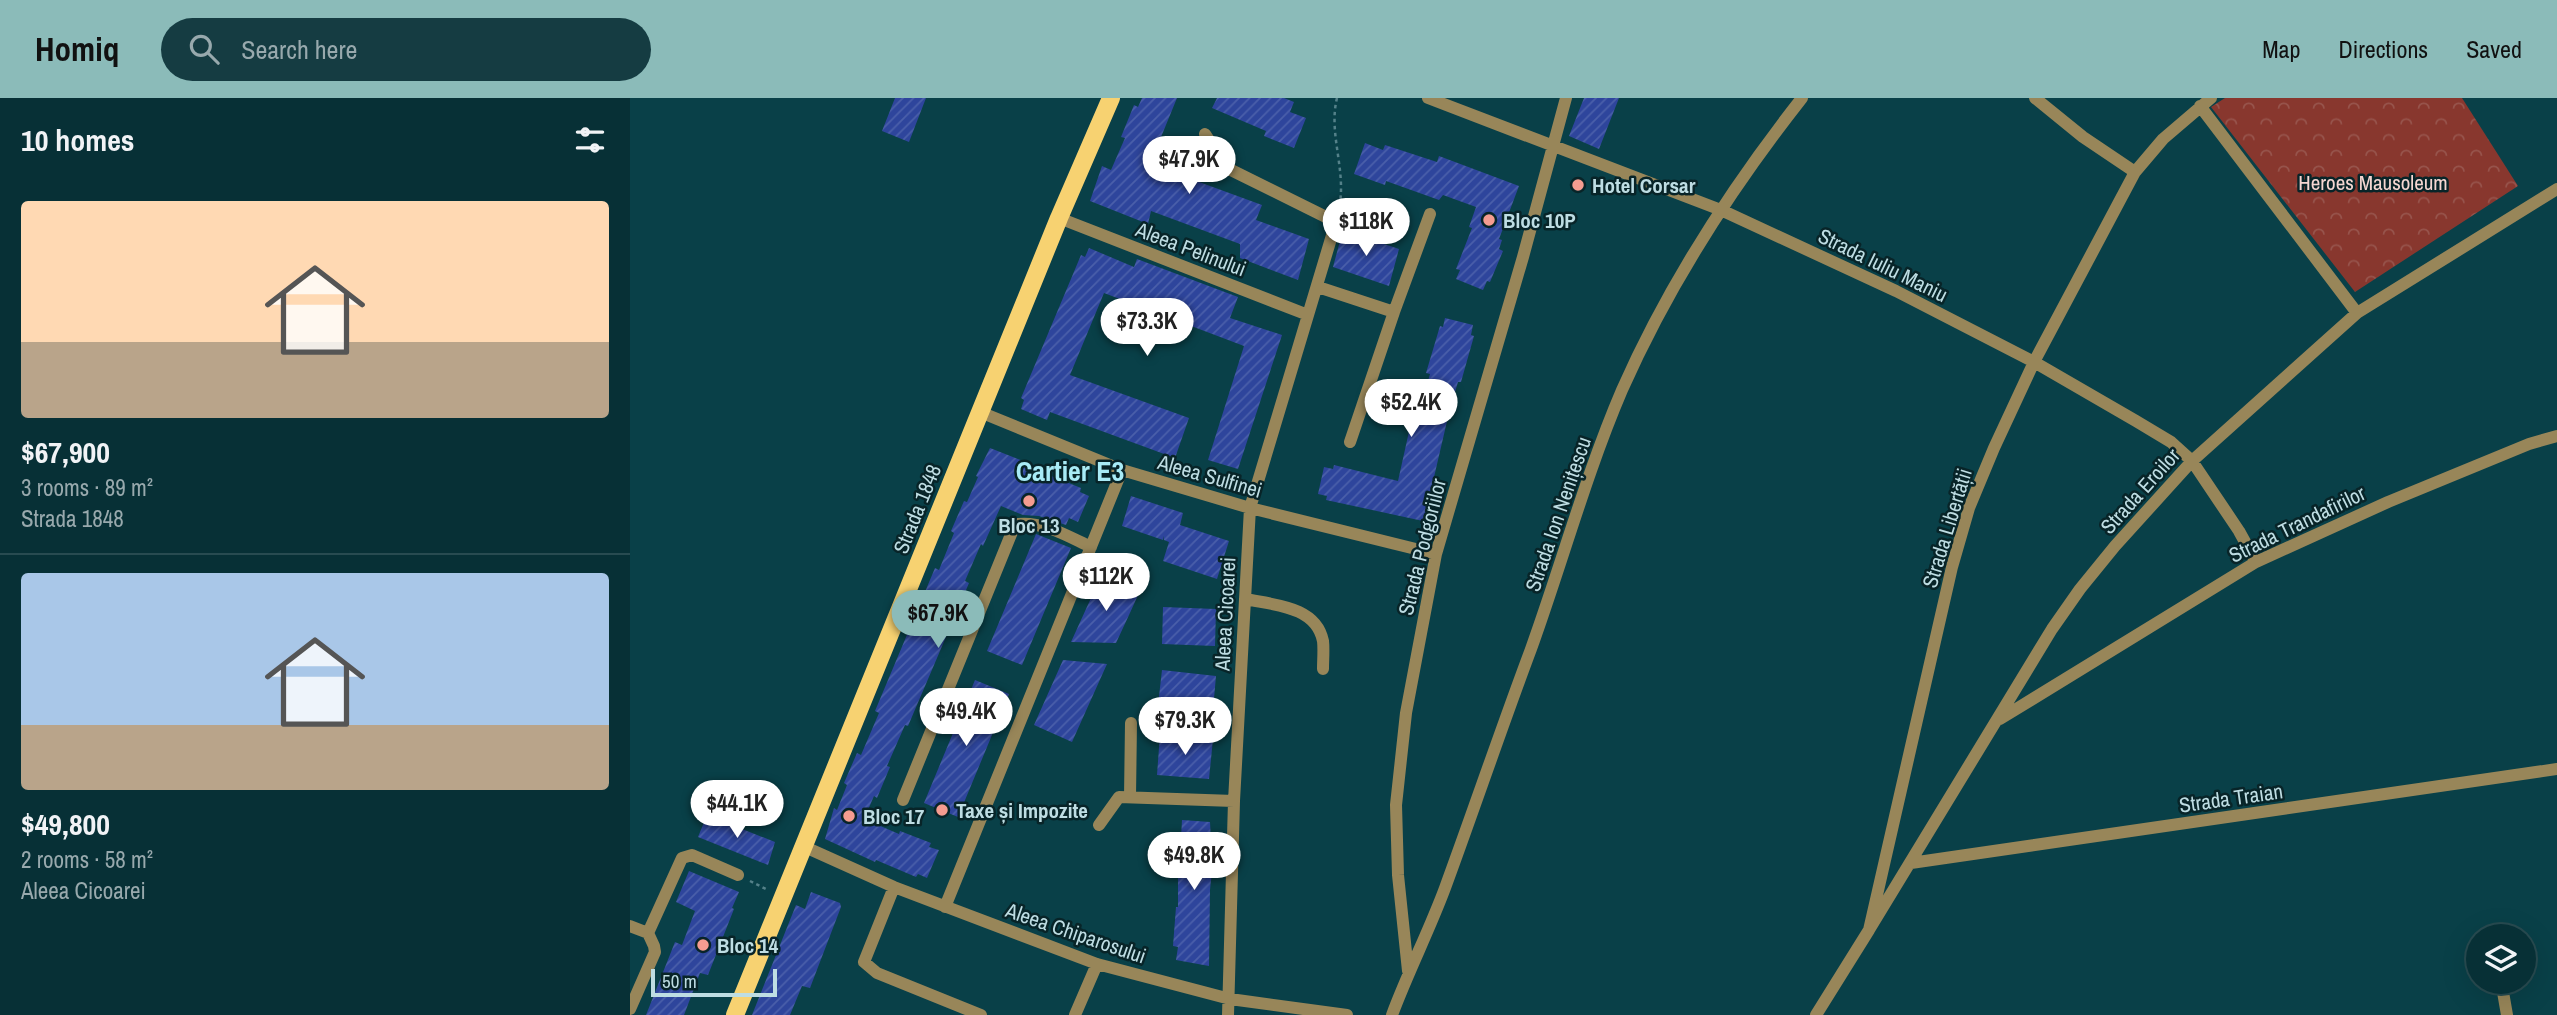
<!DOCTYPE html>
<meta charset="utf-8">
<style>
:root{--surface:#073036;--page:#153c42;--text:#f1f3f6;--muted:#98a9ad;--line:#284b51;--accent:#8bbbb9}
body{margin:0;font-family:"Archivo Narrow",sans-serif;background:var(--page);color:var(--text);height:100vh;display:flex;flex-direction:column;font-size:26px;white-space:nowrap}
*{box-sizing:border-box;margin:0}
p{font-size:23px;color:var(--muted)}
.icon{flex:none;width:38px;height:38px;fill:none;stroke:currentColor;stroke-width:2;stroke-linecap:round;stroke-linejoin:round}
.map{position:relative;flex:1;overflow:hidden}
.details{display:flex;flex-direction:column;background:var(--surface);width:630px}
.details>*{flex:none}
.fabs{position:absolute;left:1836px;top:826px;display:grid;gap:14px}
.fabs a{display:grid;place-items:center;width:70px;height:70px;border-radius:50%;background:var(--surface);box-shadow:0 7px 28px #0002,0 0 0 2px var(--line);font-size:35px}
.scale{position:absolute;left:21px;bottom:18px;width:126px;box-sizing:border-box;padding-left:7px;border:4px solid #bedde3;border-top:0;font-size:19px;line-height:24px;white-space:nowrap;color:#bedde3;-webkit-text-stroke:5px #082428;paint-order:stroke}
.price{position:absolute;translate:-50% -60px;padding:0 16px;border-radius:24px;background:#fff;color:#222;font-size:23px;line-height:46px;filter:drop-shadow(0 2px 4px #0008)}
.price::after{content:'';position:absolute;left:50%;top:42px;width:21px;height:16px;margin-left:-10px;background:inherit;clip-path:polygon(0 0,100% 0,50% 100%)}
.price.active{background:var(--accent);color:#111}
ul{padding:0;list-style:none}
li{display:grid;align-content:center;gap:14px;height:371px;padding:0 21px}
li+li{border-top:2px solid var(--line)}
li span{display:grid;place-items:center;height:217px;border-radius:7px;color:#555}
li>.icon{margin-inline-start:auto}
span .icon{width:126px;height:126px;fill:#fffc;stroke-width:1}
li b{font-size:30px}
h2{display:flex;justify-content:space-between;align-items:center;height:84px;padding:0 21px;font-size:30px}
header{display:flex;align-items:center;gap:42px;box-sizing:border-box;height:98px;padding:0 35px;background:var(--accent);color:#111}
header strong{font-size:33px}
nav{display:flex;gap:38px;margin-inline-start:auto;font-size:24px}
.search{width:490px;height:63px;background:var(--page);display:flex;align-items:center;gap:18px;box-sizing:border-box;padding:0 24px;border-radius:38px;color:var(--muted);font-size:26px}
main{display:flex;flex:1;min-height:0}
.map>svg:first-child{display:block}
</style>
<header>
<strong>Homiq</strong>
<div class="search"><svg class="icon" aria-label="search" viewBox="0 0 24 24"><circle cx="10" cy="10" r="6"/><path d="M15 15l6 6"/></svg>Search here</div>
<nav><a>Map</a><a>Directions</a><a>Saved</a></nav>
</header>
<main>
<section class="details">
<h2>10 homes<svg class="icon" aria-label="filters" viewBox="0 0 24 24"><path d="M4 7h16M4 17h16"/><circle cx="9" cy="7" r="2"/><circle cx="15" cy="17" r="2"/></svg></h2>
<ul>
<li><span style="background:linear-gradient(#ffd9b3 65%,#b9a48a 0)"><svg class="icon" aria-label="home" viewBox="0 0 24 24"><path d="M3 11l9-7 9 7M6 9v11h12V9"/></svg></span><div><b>$67,900</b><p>3 rooms · 89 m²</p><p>Strada 1848</p></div></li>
<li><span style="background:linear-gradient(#a9c7e8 70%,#b9a48a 0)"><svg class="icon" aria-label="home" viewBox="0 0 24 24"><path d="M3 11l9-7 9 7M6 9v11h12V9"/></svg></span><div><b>$49,800</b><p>2 rooms · 58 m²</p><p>Aleea Cicoarei</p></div></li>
</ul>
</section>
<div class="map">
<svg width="1927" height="917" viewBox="0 0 1927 917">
<defs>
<pattern id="park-crowns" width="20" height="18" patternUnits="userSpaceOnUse" patternTransform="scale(1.75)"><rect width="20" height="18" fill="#88372e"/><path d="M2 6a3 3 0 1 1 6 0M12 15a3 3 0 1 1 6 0" fill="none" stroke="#97544c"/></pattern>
<pattern id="building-hatch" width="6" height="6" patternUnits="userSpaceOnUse" patternTransform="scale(1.75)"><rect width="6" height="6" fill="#2e459c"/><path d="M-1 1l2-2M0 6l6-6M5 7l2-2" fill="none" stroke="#4a5faa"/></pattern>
</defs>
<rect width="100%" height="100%" fill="#094048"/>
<!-- park -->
<path fill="url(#park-crowns)" d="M1595 0H1832L1888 88 1725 194 1581 9Z"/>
<!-- building -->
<path fill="url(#building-hatch)" d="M265 0H296L279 44 252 33Z
M512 0H547L520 66 632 107 626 122 679 141 668 182 610 160V146L521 113 518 126 460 103 472 68 481 72 495 40 491 39 504 7 508 9Z
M587 0H654L664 4 660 14 676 20 664 50 634 38 636 33 582 10Z
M954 0H989L969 51 939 38Z
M735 45 753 52 755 47 807 64 809 58 889 88 869 141 872 142 869 151 873 153 860 184 857 183 853 192 826 181 830 172 826 171 842 130 839 129 846 109 813 97 809 102 756 83 755 87 724 76Z
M713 132 769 151 759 188 703 169Z
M459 150 504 169 507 161 608 199 600 220 652 237 608 371 578 362 614 248 474 195 440 277 559 320 545 360 420 314 417 322 391 311 394 302 391 300 451 157 455 159Z
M815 220 843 227 841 237 844 238 831 284H828L825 294 820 292 815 318 818 319 801 392 803 393 793 423 696 402 697 398 688 396 694 369 703 371 704 367 768 383 784 311 788 312 790 303H792L800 276 796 275 810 228 813 229Z
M360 350 411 370 409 373 451 390 450 394 459 398 448 424 439 420 436 427 409 418 393 417 371 408 353 448 351 446 335 483 339 485 278 628 275 627 257 668 260 669 247 700 244 698 234 721 269 736 270 733 301 745 299 749 309 752 297 780 288 776 286 779 246 762 245 764 195 741 204 710 207 712 217 687 214 685 227 655 231 657 249 615 245 613 305 470 309 472 324 435 321 433 334 403 337 404 348 379 346 378Z
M501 398 553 415 550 427 599 443 587 481 533 463 539 444 534 442V438L533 442 492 428Z
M406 436 441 450 392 567 357 553Z
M471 478 509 495 499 517 486 545 441 544Z
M533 509 586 511 585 548 532 546Z
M433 562 477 566 442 644 404 627Z
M532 572 586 578 583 612 528 607Z
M345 582 379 596 328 719 294 705Z
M530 636 583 641 579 681 527 677Z
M77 717 145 744 138 767 68 739Z
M552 722 580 724 581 743H585L580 792 579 868 546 862 548 849 543 848 546 809H548V778H545L546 740H551Z
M59 773 109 794 102 810 104 811 78 877 70 875 54 917H16L45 844 52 847 65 813 46 804Z
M181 794 210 805 211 809 180 890 172 888 160 917H122L166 807 175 811Z"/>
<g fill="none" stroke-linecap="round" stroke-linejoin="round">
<!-- path -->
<path stroke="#548189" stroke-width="2.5" stroke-dasharray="3.5 3.5" stroke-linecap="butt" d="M707 0C698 36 717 73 709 110
M120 783 136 791"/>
<!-- minor -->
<path stroke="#988659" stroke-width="12" d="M798 0 1091 112 1266 193 1404 264 1506 323 1541 344 1562 363 1609 433 1626 464
M1405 0 1453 39 1505 74
M1570 8 1727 215
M575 36 597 70 706 124 620 410 604 703 598 917
M429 120 678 217
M688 189 764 214
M350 314 492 372 620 410 806 456
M720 344 764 214 800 116
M615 501C644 507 686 508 693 543 694 551 693 562 693 571
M1370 621 1626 464 1758 404 1899 346 1927 338
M500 699 501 625
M273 702 382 434 388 426C413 423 439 439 461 449
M469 727 489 699 604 703
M175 749 264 789 467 866 600 901 717 917
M1281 765 1927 671
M264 789 234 864 247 875 351 917
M315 809 492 372
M0 828 18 835 24 848 25 854 0 911
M1239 832 1422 531 1450 491 1485 448 1562 363 1727 215 1927 91
M18 835 52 760 62 757 108 777
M778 873 768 777 766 707 776 615 806 456 893 159 936 0
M1873 894 1877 917
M445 917 467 866
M762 917C778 874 799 833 815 790 844 711 871 631 901 551 932 465 956 376 992 292 1038 188 1102 89 1172 0
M1186 917 1239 832 1322 469 1339 410 1364 350 1404 264 1505 74 1533 41 1581 0"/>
<!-- major -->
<path stroke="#f7d271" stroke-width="18" d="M105 917 429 120 481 0"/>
</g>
<!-- markers -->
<g fill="#f59c90" stroke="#082428" stroke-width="2.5">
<circle cx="948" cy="87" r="7"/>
<circle cx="859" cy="122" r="7"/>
<circle cx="399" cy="403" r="7"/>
<circle cx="312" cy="712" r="7"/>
<circle cx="219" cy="718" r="7"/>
<circle cx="73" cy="847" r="7"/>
</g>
<g text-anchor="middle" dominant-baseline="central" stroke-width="5" stroke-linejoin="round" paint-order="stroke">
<!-- park labels -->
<g font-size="21" fill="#f5d7d2" stroke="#082428">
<text x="1743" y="84">Heroes Mausoleum</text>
</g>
<!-- poi labels -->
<g font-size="21" font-weight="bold" fill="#bedde3" stroke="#082428" text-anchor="start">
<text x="962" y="87">Hotel Corsar</text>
<text x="873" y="122">Bloc 10P</text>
<text x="399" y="427" text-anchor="middle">Bloc 13</text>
<text x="326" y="712">Taxe și Impozite</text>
<text x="233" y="718">Bloc 17</text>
<text x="87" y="847">Bloc 14</text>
</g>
<!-- street labels -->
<g font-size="21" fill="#bedde3" stroke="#082428">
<text transform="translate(561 151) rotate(21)">Aleea Pelinului</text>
<text transform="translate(1253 167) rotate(26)">Strada Iuliu Maniu</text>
<text transform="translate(580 378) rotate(16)">Aleea Sulfinei</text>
<text transform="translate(1510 393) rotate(-48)">Strada Eroilor</text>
<text transform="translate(287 411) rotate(-68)">Strada 1848</text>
<text transform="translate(928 416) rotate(-71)">Strada Ion Nenițescu</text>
<text transform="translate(1667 426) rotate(-26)">Strada Trandafirilor</text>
<text transform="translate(1317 430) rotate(-73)">Strada Libertății</text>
<text transform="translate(792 449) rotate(-76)">Strada Podgoriilor</text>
<text transform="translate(595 516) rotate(-87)">Aleea Cicoarei</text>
<text transform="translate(1601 700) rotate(-8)">Strada Traian</text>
<text transform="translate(446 835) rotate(19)">Aleea Chiparosului</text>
</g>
<!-- district labels -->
<g font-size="28" font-weight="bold" fill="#a8ebf6" stroke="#082428">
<text x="440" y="373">Cartier E3</text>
</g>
</g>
</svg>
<div class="fabs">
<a><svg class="icon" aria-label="layers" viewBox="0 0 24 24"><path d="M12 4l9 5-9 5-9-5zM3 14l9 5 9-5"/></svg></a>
</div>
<div class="scale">50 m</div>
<b class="price" style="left:559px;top:98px">$47.9K</b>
<b class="price" style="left:736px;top:160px">$118K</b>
<b class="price" style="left:517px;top:260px">$73.3K</b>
<b class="price" style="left:781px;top:341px">$52.4K</b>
<b class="price" style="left:476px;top:515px">$112K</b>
<b class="price active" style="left:308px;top:552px">$67.9K</b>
<b class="price" style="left:336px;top:650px">$49.4K</b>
<b class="price" style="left:555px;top:659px">$79.3K</b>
<b class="price" style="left:107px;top:742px">$44.1K</b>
<b class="price" style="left:564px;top:794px">$49.8K</b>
</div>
</main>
